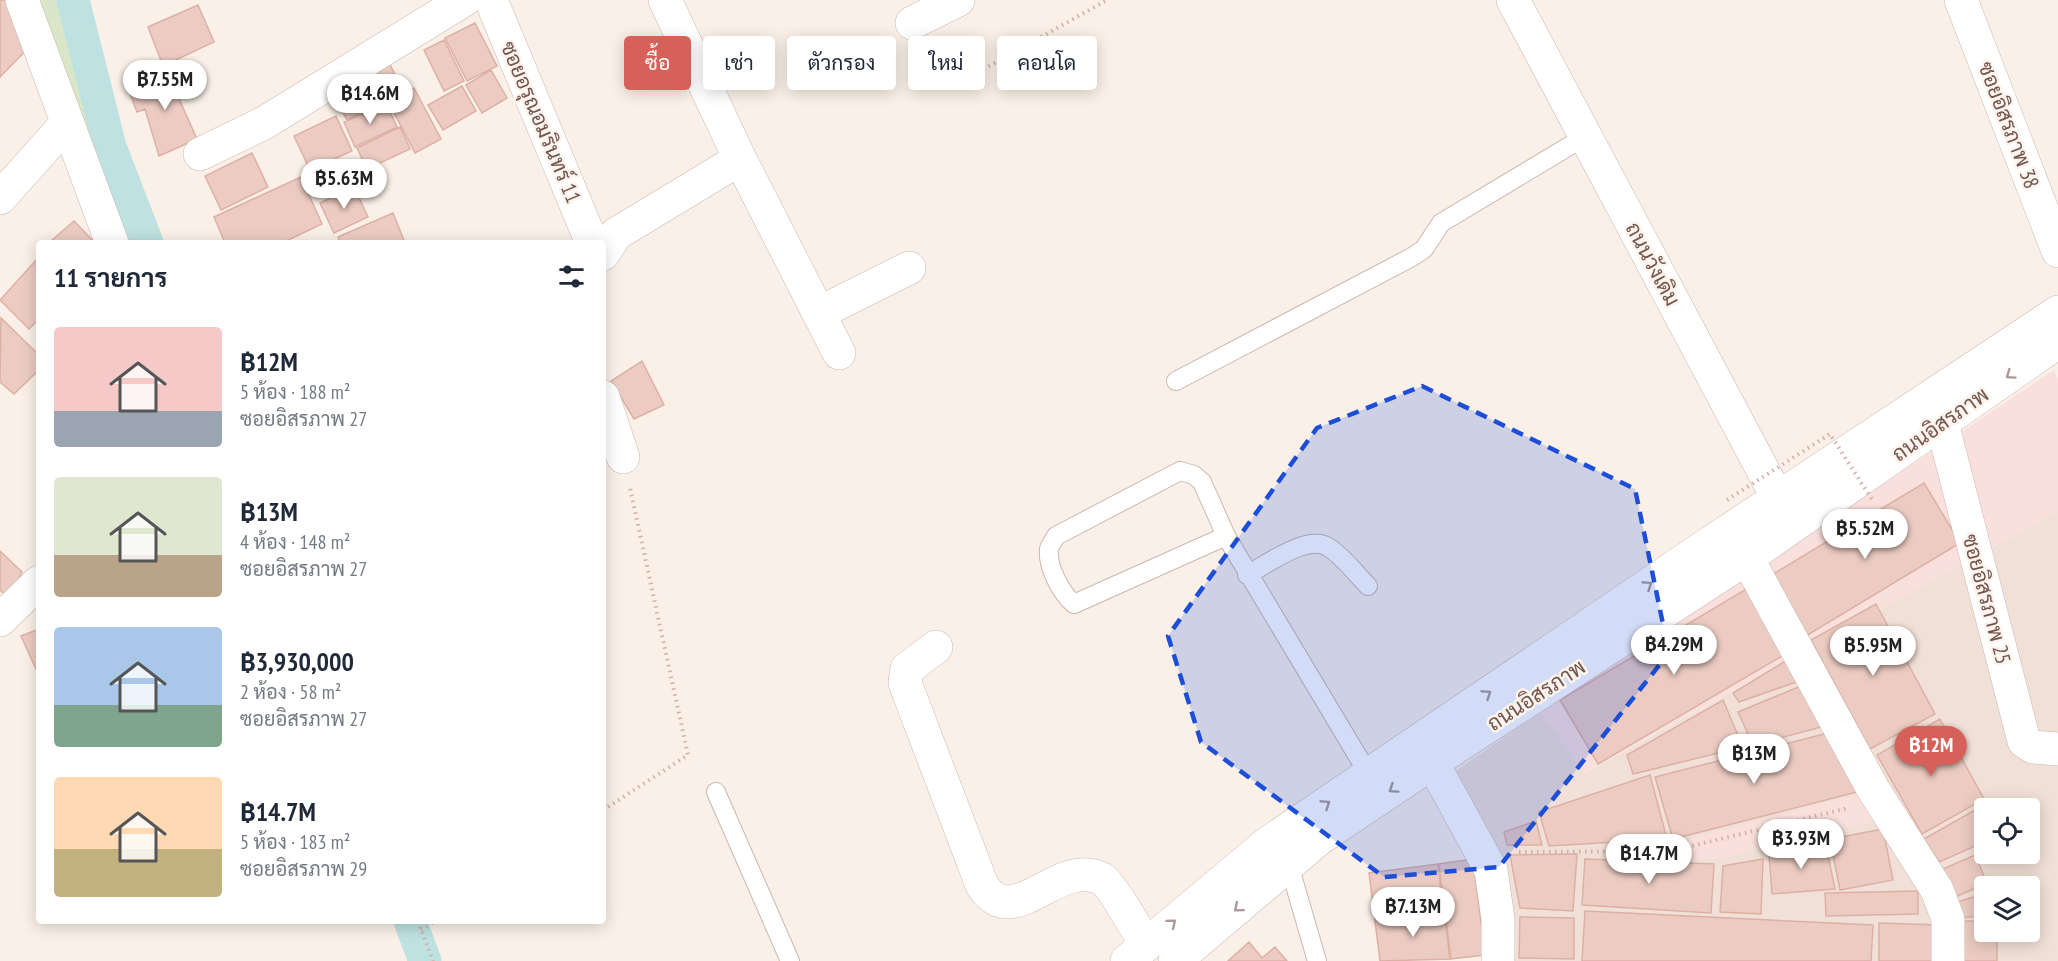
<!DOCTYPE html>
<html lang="th">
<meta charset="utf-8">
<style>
:root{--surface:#fff;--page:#f6f6f7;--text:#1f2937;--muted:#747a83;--accent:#d6615a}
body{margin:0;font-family:"PT Sans Narrow",Sarabun,sans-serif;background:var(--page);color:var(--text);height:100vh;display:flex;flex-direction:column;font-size:22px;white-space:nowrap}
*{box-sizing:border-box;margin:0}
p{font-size:20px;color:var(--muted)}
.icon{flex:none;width:33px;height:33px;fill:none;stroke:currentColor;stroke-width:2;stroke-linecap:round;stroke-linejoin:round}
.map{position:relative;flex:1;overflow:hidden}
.details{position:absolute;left:36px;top:240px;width:570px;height:684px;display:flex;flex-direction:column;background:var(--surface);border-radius:6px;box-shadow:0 3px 15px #0003}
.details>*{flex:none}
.top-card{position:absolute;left:624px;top:36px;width:570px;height:54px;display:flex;gap:12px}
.buttons{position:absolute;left:1974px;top:798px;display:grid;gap:12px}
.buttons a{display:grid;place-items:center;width:66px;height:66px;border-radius:6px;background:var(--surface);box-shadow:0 3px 15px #0003;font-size:30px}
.price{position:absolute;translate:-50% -51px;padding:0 14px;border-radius:21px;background:#fff;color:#222;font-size:20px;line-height:39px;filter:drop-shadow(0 2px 3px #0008)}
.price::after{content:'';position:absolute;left:50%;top:36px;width:18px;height:14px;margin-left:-9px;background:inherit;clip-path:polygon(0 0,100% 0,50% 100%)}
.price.active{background:var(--accent);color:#fff}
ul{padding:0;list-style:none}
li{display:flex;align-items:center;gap:18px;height:150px;padding:0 18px}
li span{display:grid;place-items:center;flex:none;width:168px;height:120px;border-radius:6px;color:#555}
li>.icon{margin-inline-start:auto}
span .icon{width:72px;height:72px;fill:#fffc;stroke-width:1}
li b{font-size:26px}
h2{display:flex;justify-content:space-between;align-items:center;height:72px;padding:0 18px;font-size:26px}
.pill{padding:0 21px;border-radius:6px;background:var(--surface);box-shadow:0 3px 15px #0003;font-size:21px;line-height:54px}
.pill.active{background:var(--accent);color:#fff}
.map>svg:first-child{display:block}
</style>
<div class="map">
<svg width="2058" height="961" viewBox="0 0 2058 961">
<rect width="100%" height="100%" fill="#faf0e7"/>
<!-- residential -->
<path fill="#f1e0d7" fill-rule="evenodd" d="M2058 511V961H1488L1487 908 1437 784 1541 712 1585 773ZM1984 808H2030V854H1984ZM1984 886H2030V932H1984Z"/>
<!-- commercial -->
<path fill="#f9e0dc" d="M2054 370 2058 379V511L1584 773 1541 712Z
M1866 792 1876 820 1714 860 1679 858 1678 842Z"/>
<!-- green -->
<path fill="#d9e6c7" d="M28 0H73L109 148 123 185 99 194Z"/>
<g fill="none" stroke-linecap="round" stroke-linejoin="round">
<!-- canal -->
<path stroke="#bee1e1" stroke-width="33" d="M73 0 110 147 147 243
M410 921 425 961"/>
</g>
<!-- building -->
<path fill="#ecccc2" stroke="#ddb0a4" stroke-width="1.5" d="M0 0H12L32 44 0 77Z
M198 5 214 42 163 66 148 27Z
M475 23 497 66 467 81 445 38Z
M444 40 464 81 444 91 424 50Z
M389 63 403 89 347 120 333 94Z
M179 68 188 88 177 94 197 139 159 156 145 109 137 112 129 91Z
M491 70 507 98 482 113 466 85Z
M462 86 476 111 443 130 428 105Z
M414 88 441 139 415 153 388 101Z
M386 103 397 127 355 147 344 122Z
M336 116 352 151 310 170 294 136Z
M400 127 410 149 367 169 357 148Z
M252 153 268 187 221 210 205 176Z
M301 177 322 224 282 243H225L214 217Z
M354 187 368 217 334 233 320 203Z
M393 213 405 243H340L338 237Z
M74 221 95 243 51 241Z
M39 257V319L29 329 0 300Z
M1 318 39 355V370L14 394 0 382Z
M642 361 664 405 634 419 611 381Z
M1924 483 1960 543 1806 636 1770 576Z
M0 551 22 572 20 576 24 580 7 596 0 590Z
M1748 588 1787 653 1598 764 1560 700Z
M1876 604 1935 714 1870 749 1811 640Z
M39 629V668L36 669 21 636Z
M1787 660 1799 681 1739 702 1733 693Z
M1801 686 1825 726 1753 745 1738 712Z
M1723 700 1743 747 1633 774 1627 755Z
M1940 719 1984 799 1922 834 1877 755Z
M1832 732 1857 792 1673 839 1655 777Z
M1650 775 1667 839 1549 846 1539 812Z
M1982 806 1984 826 1979 829 1984 842 1939 862 1924 839Z
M1536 821 1542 845H1507L1504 832Z
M1883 829 1893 880 1840 890 1830 839Z
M1825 841 1835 889 1772 894 1769 854Z
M1577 854 1573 911 1520 908 1510 855Z
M1975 855 1987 883 1953 898 1941 870Z
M1473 859 1485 955 1451 959 1439 864Z
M1585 859 1714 864 1711 913 1582 905Z
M1763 859 1761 914 1720 912 1723 866Z
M1438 864 1443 911 1375 920 1369 873Z
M1918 891V914L1826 916 1825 893Z
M1984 894V916L1958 918 1953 903Z
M1585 911 1873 925 1871 961H1582Z
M1444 912 1450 959 1380 961 1375 921Z
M1520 917 1574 918V959L1519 958Z
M1958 921H1984V932H1997V961H1959Z
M1879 923 1940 925 1938 961H1879Z
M1249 942 1262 958 1275 947 1287 961H1228Z"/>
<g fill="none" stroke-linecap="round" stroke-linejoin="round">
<defs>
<path id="service" d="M1176 381 1412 257 1424 249 1441 223 1586 136
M1226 536 1202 482 1194 475 1180 471 1056 536C1054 540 1050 545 1049 549 1047 567 1061 593 1074 604L1226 536 1369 775
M1247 575C1267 564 1308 534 1328 547 1343 556 1356 574 1368 586
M716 792 790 961
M1289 865 1317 961"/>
<path id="minor" d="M22 0 112 243
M491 0 592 243
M665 0 740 159 839 353
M1961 0 2058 251
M912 23 958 0
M200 154 264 123 464 0
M0 198 67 123
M603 254 616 234 740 159
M819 313 909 268
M603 397 623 457
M1942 423 2024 741 2033 747 2058 749
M1747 558 1873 789 1937 890 1948 919V961
M0 620 39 582
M936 647 907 669 905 683 982 885C1014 935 1057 856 1102 879 1111 884 1139 933 1146 945
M1420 740 1491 870 1498 919V961"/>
<path id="tertiary" d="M1513 0 1791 523"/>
<path id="secondary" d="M1127 961 1268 843 1704 547 2058 312
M1175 961 1320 838 1447 753 1747 558 2058 342"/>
</defs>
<!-- service casing -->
<use href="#service" stroke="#cbb7af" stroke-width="20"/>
<!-- minor casing -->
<use href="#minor" stroke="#cbb7af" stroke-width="34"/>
<!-- tertiary casing -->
<use href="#tertiary" stroke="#cbb7af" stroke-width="34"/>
<!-- secondary casing -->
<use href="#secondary" stroke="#cfb8af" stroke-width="34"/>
<!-- path -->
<path stroke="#d1afa5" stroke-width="4" stroke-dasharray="1.5 4.5" stroke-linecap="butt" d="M952 87 1107 0
M603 810 688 755 630 488
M1519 852 1671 851 1848 808
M418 921 433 961
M421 930 435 921"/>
<!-- service -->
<use href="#service" stroke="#fff" stroke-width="18"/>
<!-- minor -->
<use href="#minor" stroke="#fff" stroke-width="33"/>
<!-- tertiary -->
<use href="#tertiary" stroke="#fff" stroke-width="33"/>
<!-- secondary -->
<use href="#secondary" stroke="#fff" stroke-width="33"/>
<!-- path-bridge -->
<path stroke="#d1afa5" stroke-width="4" stroke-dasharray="1.5 4.5" stroke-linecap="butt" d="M1727 500 1830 434 1873 501"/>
</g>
<!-- one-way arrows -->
<defs><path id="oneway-chevron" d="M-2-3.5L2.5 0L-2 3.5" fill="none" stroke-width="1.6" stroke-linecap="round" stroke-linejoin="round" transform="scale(1.5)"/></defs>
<g stroke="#aa9995">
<use href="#oneway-chevron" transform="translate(2010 375) rotate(145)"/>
<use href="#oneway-chevron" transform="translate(1648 585) rotate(-34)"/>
<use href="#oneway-chevron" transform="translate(1487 694) rotate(-34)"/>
<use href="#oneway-chevron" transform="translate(1393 789) rotate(146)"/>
<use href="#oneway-chevron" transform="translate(1326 804) rotate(-34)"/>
<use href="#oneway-chevron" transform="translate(1238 908) rotate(140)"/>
<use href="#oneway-chevron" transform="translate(1172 923) rotate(-40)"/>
</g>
<!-- marked area -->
<path fill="#1d4ed8" fill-opacity="0.2" stroke="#1d4ed8" stroke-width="4.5" stroke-dasharray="12 8" stroke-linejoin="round" d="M1422 386 1635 489 1669 653 1499 867 1384 877 1201 742 1168 636 1317 428Z"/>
<g text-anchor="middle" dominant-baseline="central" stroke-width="5" stroke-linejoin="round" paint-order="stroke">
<!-- street labels -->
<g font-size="21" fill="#71554e" stroke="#fdf4ed">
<text transform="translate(541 122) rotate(67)">ซอยอรุณอมรินทร์ 11</text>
<text transform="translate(2009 125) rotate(69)">ซอยอิสรภาพ 38</text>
<text transform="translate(1653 264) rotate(62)">ถนนวังเดิม</text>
<text transform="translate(1940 424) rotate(-35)">ถนนอิสรภาพ</text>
<text transform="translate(1987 599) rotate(75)">ซอยอิสรภาพ 25</text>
<text transform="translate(1536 695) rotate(-33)">ถนนอิสรภาพ</text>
</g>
</g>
</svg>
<div class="buttons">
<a><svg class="icon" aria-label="locate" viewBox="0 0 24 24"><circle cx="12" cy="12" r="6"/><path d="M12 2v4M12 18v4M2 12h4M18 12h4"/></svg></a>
<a><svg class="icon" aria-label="layers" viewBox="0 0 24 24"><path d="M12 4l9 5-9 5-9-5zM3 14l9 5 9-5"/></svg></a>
</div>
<b class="price" style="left:165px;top:111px">฿7.55M</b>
<b class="price" style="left:370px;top:125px">฿14.6M</b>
<b class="price" style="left:344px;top:210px">฿5.63M</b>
<b class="price" style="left:1865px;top:560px">฿5.52M</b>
<b class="price" style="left:1674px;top:676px">฿4.29M</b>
<b class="price" style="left:1873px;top:677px">฿5.95M</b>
<b class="price active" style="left:1931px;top:777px">฿12M</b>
<b class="price" style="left:1754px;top:785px">฿13M</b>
<b class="price" style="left:1801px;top:870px">฿3.93M</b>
<b class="price" style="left:1649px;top:885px">฿14.7M</b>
<b class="price" style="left:1413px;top:938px">฿7.13M</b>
<div class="top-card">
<a class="pill active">ซื้อ</a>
<a class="pill">เช่า</a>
<a class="pill">ตัวกรอง</a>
<a class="pill">ใหม่</a>
<a class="pill">คอนโด</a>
</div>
<section class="details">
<h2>11 รายการ<svg class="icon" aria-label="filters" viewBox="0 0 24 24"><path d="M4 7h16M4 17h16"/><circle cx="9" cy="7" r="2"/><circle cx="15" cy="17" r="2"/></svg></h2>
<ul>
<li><span style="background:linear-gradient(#f6c9c9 70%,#9aa5b1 0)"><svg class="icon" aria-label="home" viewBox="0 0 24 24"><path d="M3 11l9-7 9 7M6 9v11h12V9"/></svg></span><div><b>฿12M</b><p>5 ห้อง · 188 m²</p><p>ซอยอิสรภาพ 27</p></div></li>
<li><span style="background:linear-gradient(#dfe7d0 65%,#b9a48a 0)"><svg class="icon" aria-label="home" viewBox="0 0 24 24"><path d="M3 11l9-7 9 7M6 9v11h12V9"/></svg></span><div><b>฿13M</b><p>4 ห้อง · 148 m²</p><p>ซอยอิสรภาพ 27</p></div></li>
<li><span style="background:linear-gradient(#a9c7e8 65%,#7fa58c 0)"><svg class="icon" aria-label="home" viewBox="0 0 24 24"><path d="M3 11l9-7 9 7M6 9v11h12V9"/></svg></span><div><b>฿3,930,000</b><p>2 ห้อง · 58 m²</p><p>ซอยอิสรภาพ 27</p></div></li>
<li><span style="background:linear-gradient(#ffd9b3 60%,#c2b280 0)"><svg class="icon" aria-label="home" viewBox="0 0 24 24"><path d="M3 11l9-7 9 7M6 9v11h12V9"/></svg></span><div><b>฿14.7M</b><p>5 ห้อง · 183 m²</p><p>ซอยอิสรภาพ 29</p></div></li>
</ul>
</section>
</div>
